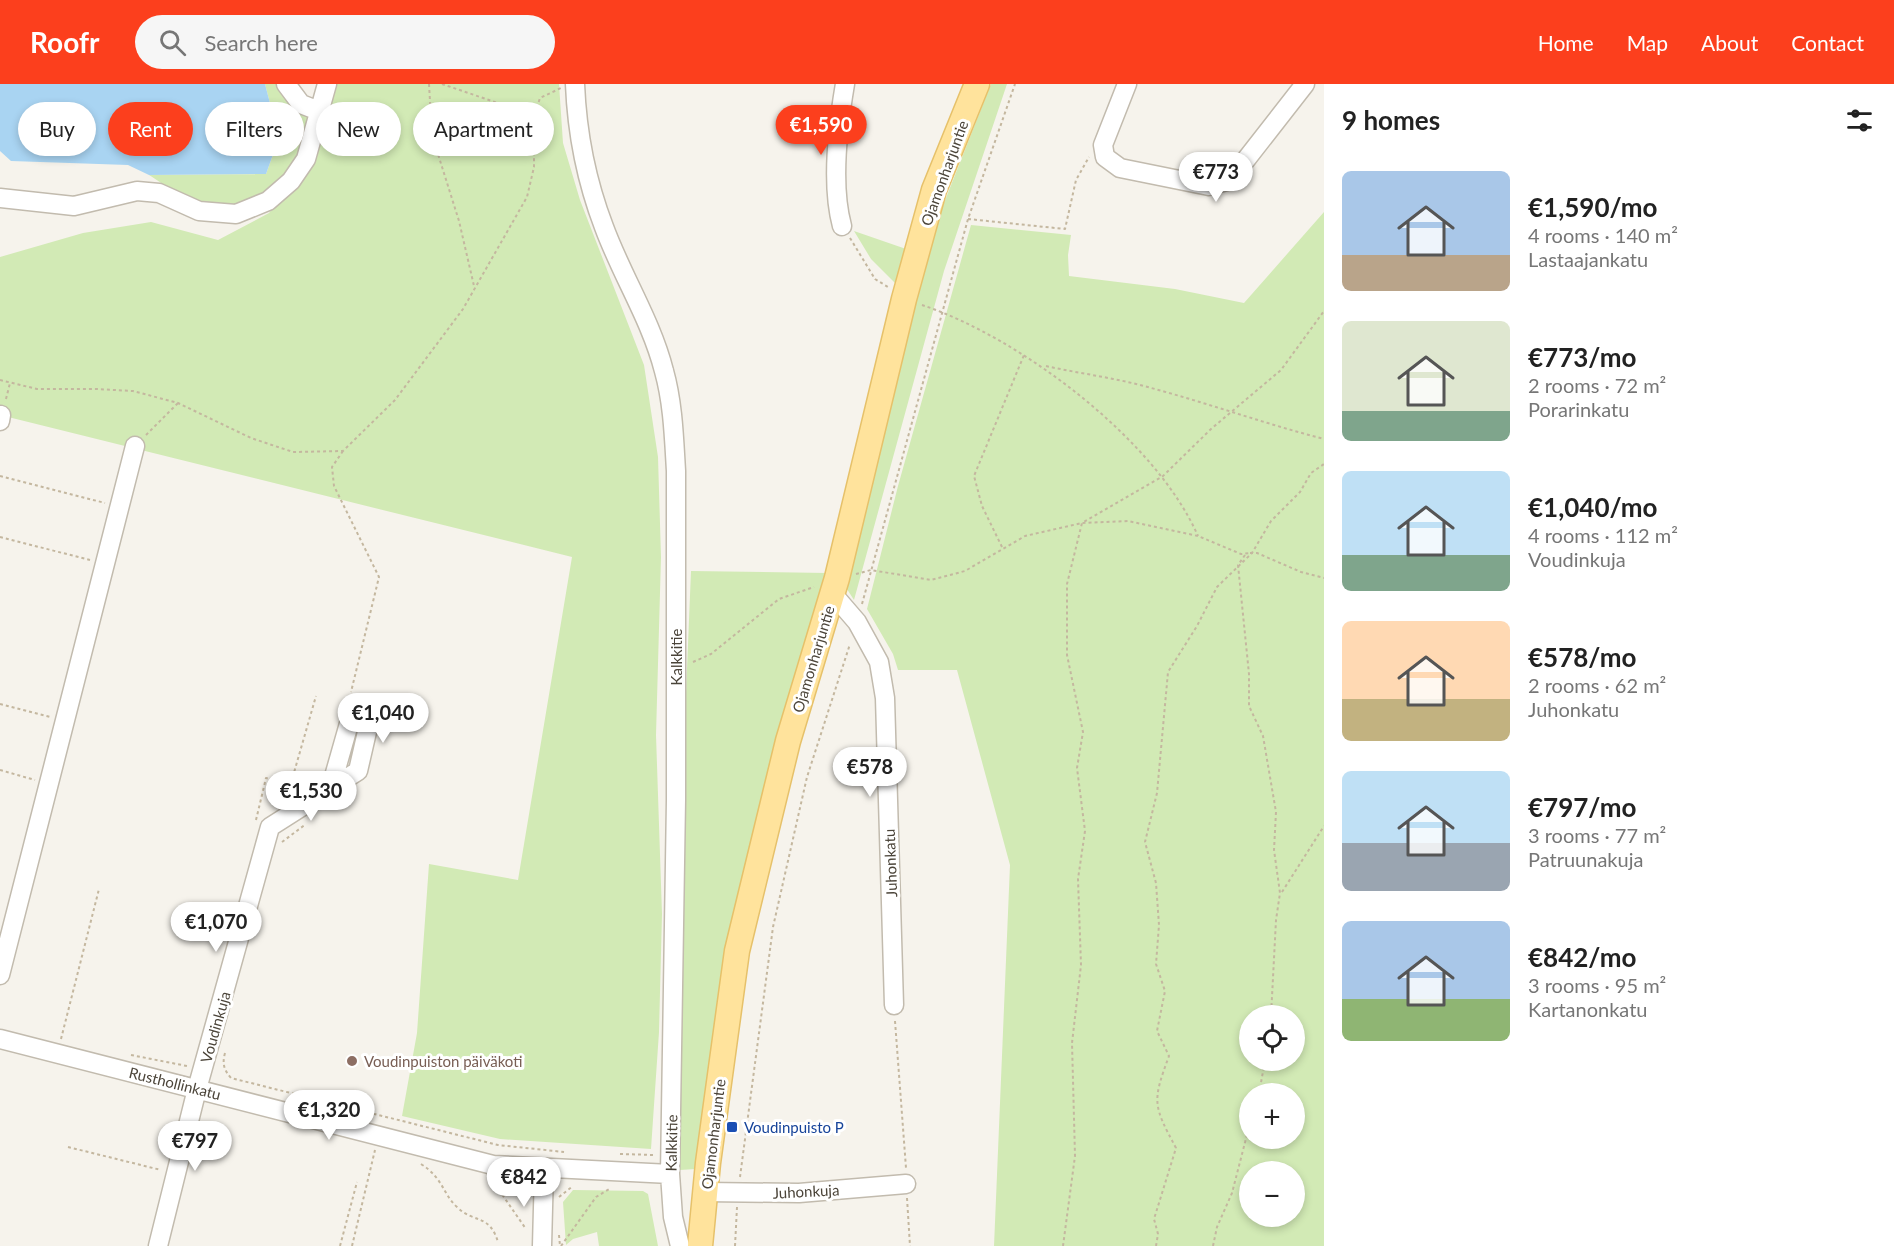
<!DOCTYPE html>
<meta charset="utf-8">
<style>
:root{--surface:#fff;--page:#f6f6f6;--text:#222;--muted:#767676;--accent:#fc3f1d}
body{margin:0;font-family:Lato,sans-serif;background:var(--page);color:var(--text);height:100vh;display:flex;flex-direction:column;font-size:22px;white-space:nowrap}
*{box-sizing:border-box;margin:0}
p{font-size:20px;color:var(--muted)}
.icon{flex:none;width:33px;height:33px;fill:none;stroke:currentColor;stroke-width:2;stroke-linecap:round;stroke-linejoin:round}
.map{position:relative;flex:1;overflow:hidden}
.details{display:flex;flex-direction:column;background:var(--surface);width:570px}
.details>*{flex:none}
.banner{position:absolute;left:18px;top:18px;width:570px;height:54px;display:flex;gap:12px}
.tools{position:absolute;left:1239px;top:921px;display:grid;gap:12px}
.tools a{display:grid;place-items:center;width:66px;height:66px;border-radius:50%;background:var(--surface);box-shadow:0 3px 9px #0003;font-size:30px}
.price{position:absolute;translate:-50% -51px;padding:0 14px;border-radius:21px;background:#fff;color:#222;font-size:20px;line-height:39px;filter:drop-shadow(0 2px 3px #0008)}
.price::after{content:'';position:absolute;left:50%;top:36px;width:18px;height:14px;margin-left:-9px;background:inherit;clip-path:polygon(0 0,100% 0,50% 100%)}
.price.current{background:var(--accent);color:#fff}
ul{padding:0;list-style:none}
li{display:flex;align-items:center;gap:18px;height:150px;padding:0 18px}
li span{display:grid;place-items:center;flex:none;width:168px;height:120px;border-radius:9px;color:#555}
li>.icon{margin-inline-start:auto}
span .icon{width:72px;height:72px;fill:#fffc;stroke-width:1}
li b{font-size:26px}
h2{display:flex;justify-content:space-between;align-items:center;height:72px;padding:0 18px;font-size:26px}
.chip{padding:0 21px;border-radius:27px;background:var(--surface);box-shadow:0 3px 9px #0003;font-size:21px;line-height:54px}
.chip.current{background:var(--accent);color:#fff}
header{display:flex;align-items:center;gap:36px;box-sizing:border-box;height:84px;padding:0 30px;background:var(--accent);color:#fff}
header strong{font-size:28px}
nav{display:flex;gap:33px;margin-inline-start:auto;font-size:21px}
.search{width:420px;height:54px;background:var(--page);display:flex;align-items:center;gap:15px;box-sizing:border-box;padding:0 21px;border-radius:33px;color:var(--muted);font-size:22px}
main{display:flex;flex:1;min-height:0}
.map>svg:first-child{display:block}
</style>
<header>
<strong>Roofr</strong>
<div class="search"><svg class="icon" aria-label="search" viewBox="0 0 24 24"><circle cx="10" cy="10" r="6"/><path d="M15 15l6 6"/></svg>Search here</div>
<nav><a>Home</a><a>Map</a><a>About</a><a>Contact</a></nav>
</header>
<main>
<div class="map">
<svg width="1324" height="1162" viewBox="0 0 1324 1162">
<rect width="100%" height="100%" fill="#f6f3ec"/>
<!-- green -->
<path fill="#d2eab5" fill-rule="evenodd" d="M265 0H280L315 28C310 43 307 59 301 72 282 110 241 129 201 120 184 117 164 100 149 91L266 90 279 54Z
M331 0H559L563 59 580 116 644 281 658 373 661 473 656 651 662 830 659 948 651 1065 500 1055 402 1032 417 949 429 780 518 796 572 473 0 331V173L83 149 151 138 218 156 269 129 287 107Z
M991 0H1007L944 187 854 516 845 502 917 208 942 124Z
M1324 128V1162H994L1010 781 957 586H898L893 570 867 525 898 402 971 141 1071 151 1068 171 1069 192 1175 205 1244 219ZM1250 932H1294V976H1250ZM1250 1010H1294V1054H1250ZM1250 1088H1294V1132H1250Z
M854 147 909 166 898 202 871 175Z
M691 487 828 489 791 605 774 670 696 1085 680 1086 678 1009 684 658Z
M573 1106 643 1107 648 1110 658 1162H599L597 1148 573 1155 566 1161 563 1118Z"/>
<!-- water -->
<path fill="#a9d4f2" d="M0 0H265L279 54 266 90 149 91 128 81 11 77 0 67Z"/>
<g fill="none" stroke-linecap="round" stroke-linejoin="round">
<defs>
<path id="minor" d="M286 0 301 20 319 27
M575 0C577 50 586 96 604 143 622 192 651 236 664 287 673 319 674 354 676 387V716L670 1090 673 1133 680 1162
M1127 0 1103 61 1105 73 1120 84 1209 102 1227 97 1234 91 1305 0
M0 114 74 122 137 107 159 109 199 127 236 130 268 117 291 97 306 75 327 0
M842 142C831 102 838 41 845 0
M0 337 1 331
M832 509 857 538 879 578 885 614 894 921
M0 891 135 362
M0 955 493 1081 670 1090
M705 1108 799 1109 906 1100
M158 1162 197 1005 270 743 358 687 372 626 354 622 331 703
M542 1162 544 1086"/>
<path id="major" d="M700 1162 708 1079 737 867 788 657 837 494 904 215 934 106 977 0"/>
</defs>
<!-- minor casing -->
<use href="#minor" stroke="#c2bbae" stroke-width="21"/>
<!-- major casing -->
<use href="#major" stroke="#e6c16a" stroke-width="27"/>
<!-- path -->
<path stroke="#c4b79f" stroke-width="2" stroke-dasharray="3 3" stroke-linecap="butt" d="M429 0 432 51 459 137 474 202
M442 0 533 31
M968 135 1065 145 1076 96 1089 73
M850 154 875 195 888 203
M922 221C1021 254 1156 356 1198 452
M1046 282C1077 289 1109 293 1140 301 1202 317 1262 339 1324 355
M0 296 37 305H97L133 307 178 319 251 354 293 368 343 367 395 316 463 225 527 113 534 83V32L540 14 561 4
M6 315 10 299
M146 351 178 319
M343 367 332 383 334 402 379 493 351 608
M0 392 105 419
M0 453 90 476
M1002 463 982 422 974 392 1024 271
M1250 469H1257L1301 488 1324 494
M1245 471 1238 481 1249 590V622L1263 652 1276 728 1274 766 1280 809 1276 836 1271 932
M856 490 871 486 931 496 965 487 1025 452 1082 439 1128 437 1198 452 1241 470 1252 469
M862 520 968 135 1015 0
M693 578 711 570 779 515 814 503
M0 620 50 633
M0 686 35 696
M291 699 316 612
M256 736 266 694 304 703
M282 758 306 740
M1282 808 1324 742
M895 937 906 1084
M61 955 99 805
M225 969C222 980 224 986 231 994L498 1061 564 1068
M131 971 187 982
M1259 1010 1265 976
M68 1063 161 1086
M620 1070 654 1071
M421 1080C444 1095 442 1109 457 1123 474 1140 489 1129 498 1158
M740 1093 773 843 807 693 850 560
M492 1096 526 1145
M508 1098 527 1112
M559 1113 573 1102
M907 1114 910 1162
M559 1151 560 1162
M340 1162 357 1098
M352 1162 375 1066
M561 1162 596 1113 611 1104
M735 1162 737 1123
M1063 1162 1075 1072 1072 959 1081 881 1078 795 1085 747 1077 684 1083 648 1067 571V500L1082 439 1163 392 1211 345 1281 286 1324 227
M1156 1162 1158 1150 1154 1135 1176 1064C1153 1021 1152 1018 1169 972L1157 947 1165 907 1156 880 1159 841 1156 799 1145 758 1157 709 1168 588 1197 542 1217 503 1252 469 1271 437 1300 408 1311 389 1324 380
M1213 1162 1217 1143 1232 1109 1250 1039"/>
<!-- minor -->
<use href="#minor" stroke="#fff" stroke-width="18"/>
<!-- major -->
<use href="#major" stroke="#ffe39c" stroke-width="24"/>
</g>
<!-- markers -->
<circle fill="#8d6e63" stroke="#fff" stroke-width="2" cx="352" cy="977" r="6"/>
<rect fill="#1a4fb4" stroke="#fff" stroke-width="2" x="726" y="1037" width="12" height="12" rx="3"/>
<g text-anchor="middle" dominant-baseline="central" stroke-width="6" stroke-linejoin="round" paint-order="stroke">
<!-- street labels -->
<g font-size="15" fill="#4b4439" stroke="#fff">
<text transform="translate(944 89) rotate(-70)">Ojamonharjuntie</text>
<text transform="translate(676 573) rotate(-90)">Kalkkitie</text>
<text transform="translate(813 575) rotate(-73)">Ojamonharjuntie</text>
<text transform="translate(890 779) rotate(-92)">Juhonkatu</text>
<text transform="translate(215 943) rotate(-74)">Voudinkuja</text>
<text transform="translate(175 999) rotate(14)">Rusthollinkatu</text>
<text transform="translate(713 1050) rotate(-83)">Ojamonharjuntie</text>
<text transform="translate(671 1059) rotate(-89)">Kalkkitie</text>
<text transform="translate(806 1107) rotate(-3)">Juhonkuja</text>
</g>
<!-- education labels -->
<g font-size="15" fill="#785e54" stroke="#fff" text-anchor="start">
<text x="364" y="977">Voudinpuiston päiväkoti</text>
</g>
<!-- transit labels -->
<g font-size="15" fill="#164399" stroke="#fff" text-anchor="start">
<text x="744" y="1043">Voudinpuisto P</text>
</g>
</g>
</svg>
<div class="tools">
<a><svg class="icon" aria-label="locate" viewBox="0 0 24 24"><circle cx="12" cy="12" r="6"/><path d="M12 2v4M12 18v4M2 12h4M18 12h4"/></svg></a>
<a>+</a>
<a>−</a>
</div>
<b class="price current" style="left:821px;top:72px">€1,590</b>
<b class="price" style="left:1216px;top:119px">€773</b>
<b class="price" style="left:383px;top:660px">€1,040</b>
<b class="price" style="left:870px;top:714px">€578</b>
<b class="price" style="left:311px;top:738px">€1,530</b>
<b class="price" style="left:216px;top:869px">€1,070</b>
<b class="price" style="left:329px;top:1057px">€1,320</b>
<b class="price" style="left:195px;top:1088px">€797</b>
<b class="price" style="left:524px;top:1124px">€842</b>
<div class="banner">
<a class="chip">Buy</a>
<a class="chip current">Rent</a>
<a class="chip">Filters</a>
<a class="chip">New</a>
<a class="chip">Apartment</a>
</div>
</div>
<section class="details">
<h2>9 homes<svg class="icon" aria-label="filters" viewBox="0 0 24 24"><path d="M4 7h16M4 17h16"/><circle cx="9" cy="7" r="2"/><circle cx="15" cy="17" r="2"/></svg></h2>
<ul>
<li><span style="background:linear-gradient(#a9c7e8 70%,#b9a48a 0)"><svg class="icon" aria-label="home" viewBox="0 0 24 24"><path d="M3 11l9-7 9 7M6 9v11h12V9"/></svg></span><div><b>€1,590/mo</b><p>4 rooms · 140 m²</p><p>Lastaajankatu</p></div></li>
<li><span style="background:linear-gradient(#dfe7d0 75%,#7fa58c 0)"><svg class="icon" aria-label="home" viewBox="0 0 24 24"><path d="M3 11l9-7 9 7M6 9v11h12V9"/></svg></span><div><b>€773/mo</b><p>2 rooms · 72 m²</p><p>Porarinkatu</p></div></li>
<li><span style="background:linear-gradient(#bfe0f5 70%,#7fa58c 0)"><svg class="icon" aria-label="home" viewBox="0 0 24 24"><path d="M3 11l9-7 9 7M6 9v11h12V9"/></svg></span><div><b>€1,040/mo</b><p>4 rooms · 112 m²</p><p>Voudinkuja</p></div></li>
<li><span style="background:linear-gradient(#ffd9b3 65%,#c2b280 0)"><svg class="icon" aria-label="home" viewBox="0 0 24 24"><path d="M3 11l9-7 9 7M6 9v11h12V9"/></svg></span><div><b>€578/mo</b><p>2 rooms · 62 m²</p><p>Juhonkatu</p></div></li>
<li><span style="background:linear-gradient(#bfe0f5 60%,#9aa5b1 0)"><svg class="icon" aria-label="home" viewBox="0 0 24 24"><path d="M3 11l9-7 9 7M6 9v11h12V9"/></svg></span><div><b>€797/mo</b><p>3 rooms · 77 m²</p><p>Patruunakuja</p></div></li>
<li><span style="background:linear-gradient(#a9c7e8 65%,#8fb573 0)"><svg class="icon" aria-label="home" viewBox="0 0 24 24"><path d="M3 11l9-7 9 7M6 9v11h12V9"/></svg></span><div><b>€842/mo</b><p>3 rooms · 95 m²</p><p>Kartanonkatu</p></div></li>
</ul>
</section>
</main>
